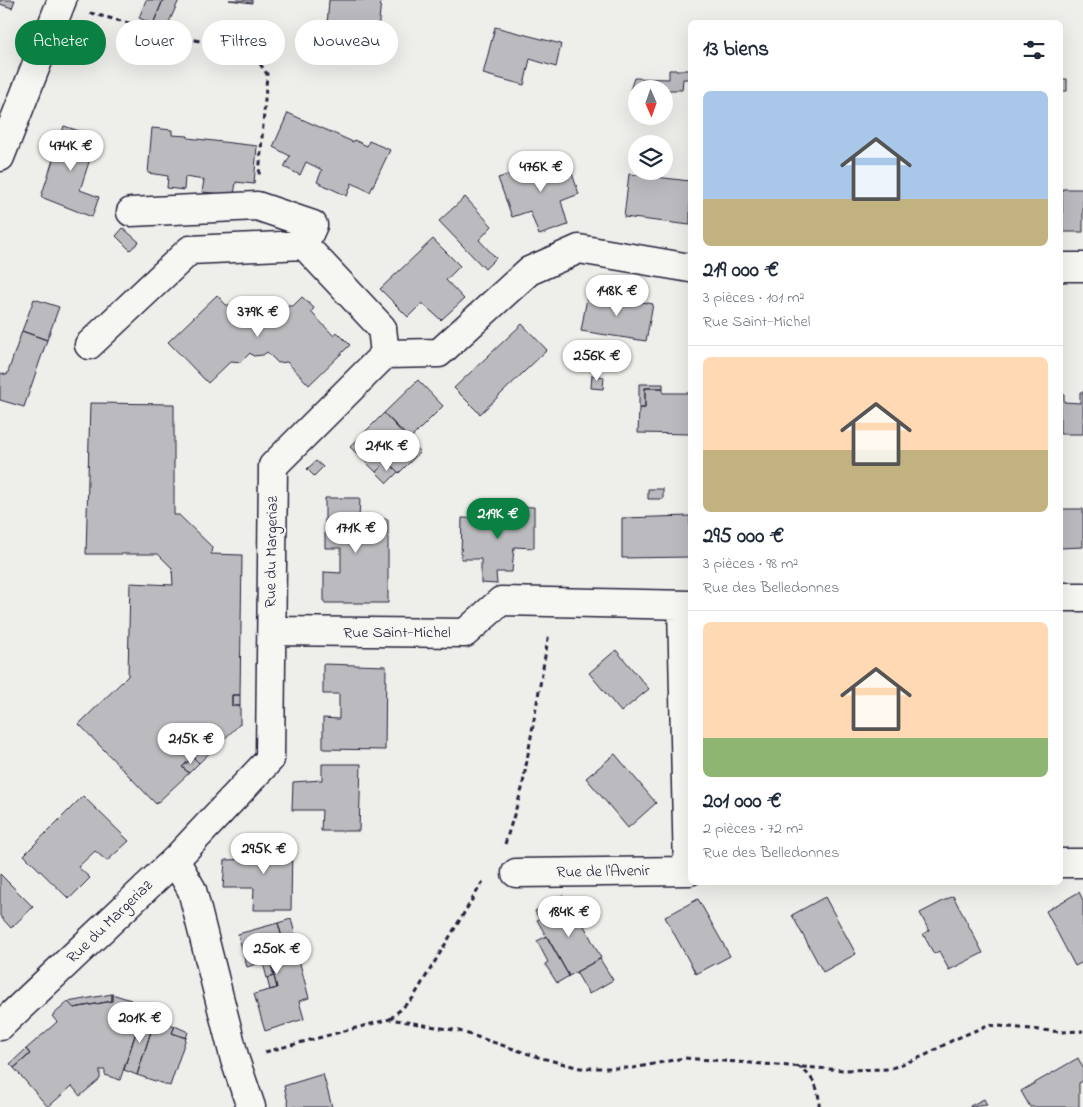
<!DOCTYPE html>
<html lang="fr">
<meta charset="utf-8">
<style>
:root{--surface:#fff;--page:#f6f6f7;--text:#1f2937;--muted:#747a83;--line:#e0e1e3;--accent:#0b8043}
body{margin:0;font-family:"Indie Flower",sans-serif;background:var(--page);color:var(--text);height:100vh;display:flex;flex-direction:column;font-size:19px;white-space:nowrap}
*{box-sizing:border-box;margin:0}
p{font-size:16px;color:var(--muted)}
.icon{flex:none;width:28px;height:28px;fill:none;stroke:currentColor;stroke-width:2;stroke-linecap:round;stroke-linejoin:round}
.map{position:relative;flex:1;overflow:hidden}
.details{position:absolute;left:688px;top:20px;width:375px;height:865px;display:flex;flex-direction:column;background:var(--surface);border-radius:8px;box-shadow:0 5px 20px #0002}
.details>*{flex:none}
.banner{position:absolute;left:15px;top:20px;width:475px;height:45px;display:flex;gap:10px}
.needle{width:32px;rotate:178deg}
.fabs{position:absolute;left:628px;top:80px;display:grid;gap:10px}
.fabs a{display:grid;place-items:center;width:45px;height:45px;border-radius:50%;background:var(--surface);box-shadow:0 5px 20px #0002;font-size:25px}
.price{position:absolute;translate:-50% -42px;padding:0 11px;border-radius:18px;background:#fff;color:#222;font-size:16px;line-height:32px;filter:drop-shadow(0 1px 2px #0008)}
.price::after{content:'';position:absolute;left:50%;top:30px;width:15px;height:11px;margin-left:-8px;background:inherit;clip-path:polygon(0 0,100% 0,50% 100%)}
.price.selected{background:var(--accent);color:#fff}
ul{padding:0;list-style:none}
li{display:grid;align-content:center;gap:10px;height:265px;padding:0 15px}
li+li{border-top:1px solid var(--line)}
li span{display:grid;place-items:center;height:155px;border-radius:8px;color:#555}
li>.icon{margin-inline-start:auto}
span .icon{width:90px;height:90px;fill:#fffc;stroke-width:1}
li b{font-size:21px}
h2{display:flex;justify-content:space-between;align-items:center;height:60px;padding:0 15px;font-size:21px}
.tag{padding:0 18px;border-radius:22px;background:var(--surface);box-shadow:0 5px 20px #0002;font-size:18px;line-height:45px}
.tag.selected{background:var(--accent);color:#fff}
.map>svg:first-child{display:block}
</style>
<div class="map">
<svg width="1083" height="1107" viewBox="0 0 1083 1107">
<rect width="100%" height="100%" fill="#eeeeeb"/>
<filter id="ink" filterUnits="userSpaceOnUse"><feTurbulence type="fractalNoise" baseFrequency=".02" numOctaves="2"/><feDisplacementMap in="SourceGraphic" scale="10" xChannelSelector="R" yChannelSelector="G"/><feConvolveMatrix kernelMatrix="1 2 1 2 8 2 1 2 1" color-interpolation-filters="sRGB"/></filter>
<g filter="url(#ink)">
<!-- building -->
<path fill="#bbbbbf" stroke="#22223b" d="M0 0H15L12 8 0 4Z
M146 0H163L153 24 139 18Z
M163 0H179L166 29 153 24Z
M229 0H252V3Z
M329 0H381L377 42 326 38Z
M495 27 561 44 556 67 530 59 524 85 483 74Z
M669 70H690V79H683L682 90H630L634 78 669 79Z
M1060 79H1067V91H1060Z
M288 113 353 142 354 140 367 146 369 141 390 150 370 192 352 183 347 196 317 182 322 170 306 162 300 175 284 167 290 156 273 147Z
M64 126 97 137 80 190 99 197 92 217 41 197Z
M152 128 172 130V135L188 136V138L257 146 254 184 236 182 234 195 202 192 204 180 185 177 184 190 167 188 168 176 148 173Z
M566 156 579 194 561 201 568 225 539 235 530 211 512 217 498 178Z
M629 174 690 181V225L624 217Z
M1062 189H1083V232H1063Z
M465 197 492 226 479 240 496 258 485 269 439 221Z
M123 228 139 242 130 250 116 236Z
M433 239 460 266 446 280 464 299 441 320 422 303 408 317 380 289Z
M588 292 653 304 646 341 581 331Z
M217 295 226 305 293 306 302 297 314 308 311 312 334 336 337 332 350 345 309 385 287 362 278 363 267 352 263 355 253 356 250 353 241 362 231 361 208 383 168 342Z
M34 299 59 307 47 340 22 331Z
M522 324 547 350 480 414 454 388Z
M22 331 47 340 24 407 0 400V373L7 375Z
M592 375 604 377 603 389 591 388Z
M418 380 443 406 410 439 384 413Z
M639 384H663V388H645V408H639Z
M645 388H663V393H690V434L638 433 639 408H645Z
M1080 392H1083V434H1060V394H1064V402L1080 403Z
M90 403 174 404V515H179L212 547 211 554 242 555 240 695H232V706H240V724L199 763 193 757 182 767 189 773 156 804 79 724 128 676 130 583 173 585 172 568 158 554H86Z
M384 413 420 452 399 473 387 461 376 472 350 447Z
M316 461 323 467 314 476 307 469Z
M387 461 398 472 387 483 376 472Z
M648 489H663V499H648Z
M325 498H360L359 519H388V603H324V572L341 573V548H325Z
M498 506 534 507V548L514 547 512 572H496L497 584 481 583V559H461L462 518 497 519Z
M1060 509H1083V547L1060 548Z
M690 516V557L622 558V518Z
M616 650 649 689 621 712 589 673Z
M323 664 386 666 385 750 323 749V718L339 719V694H323Z
M232 695H240V706H232Z
M615 754 656 803 628 828 586 778Z
M193 757 199 763 189 773 182 767Z
M322 764H361L359 831H321L322 810H292L293 782 322 780Z
M83 796 129 841 107 861 95 851 78 867 90 878 69 899 24 855Z
M255 841H292L291 910H253L254 888H223L225 860 254 859Z
M0 874 33 907 11 928 0 916Z
M1079 892 1083 900V962L1075 966 1046 911Z
M563 895 567 903 539 919 535 911Z
M953 896 983 953 949 970 939 951 934 954 923 934 929 931 920 913Z
M825 897 856 954 823 972 792 915Z
M698 899 730 956 696 974 665 917Z
M571 901 601 958 569 976 537 920Z
M291 919 296 937 283 941 278 923Z
M278 923 283 941 293 937 309 998 299 1001 304 1019 265 1031 254 994 277 988 270 960 247 967 238 934Z
M547 936 569 976 557 983 545 964 548 962 537 941Z
M600 959 613 980 589 994 576 972Z
M270 960 274 976 267 978 263 963Z
M274 976 277 988 270 990 267 978Z
M112 994 131 1000 128 1009 142 1014 120 1080 105 1075V1070H100V1079L80 1096 72 1086 48 1107 14 1068 30 1054 26 1049 57 1022 52 1016 68 1002 74 1008 112 1001Z
M112 994V1001L74 1008 68 1002Z
M142 1014 155 1019 137 1075 124 1070Z
M155 1019 175 1026 172 1033 186 1038 170 1086 137 1075Z
M175 1026 188 1032 186 1038 172 1033Z
M26 1049 30 1054 14 1068 10 1064Z
M1078 1058 1083 1068V1081L1079 1083V1107H1030L1021 1091Z
M323 1074 332 1107H289L284 1086Z
M984 1099 987 1105 970 1107V1106Z"/>
<g fill="none" stroke-linecap="round" stroke-linejoin="round">
<defs>
<path id="street" d="M131 212 257 206 313 225 304 245 382 328 385 354
M1060 267H1083
M89 345 190 250 304 245
M1060 597H1083
M682 606 688 871
M272 631 465 633 501 601 690 605
M175 860 192 890 235 1060 251 1107
M1060 863H1083
M516 873 690 871
M0 1026 175 860 270 759 273 466 385 354 439 353 529 271 579 249 690 268"/>
<path id="secondary" d="M0 157 62 0"/>
</defs>
<!-- street casing -->
<use href="#street" stroke="#22223b" stroke-width="31"/>
<!-- secondary casing -->
<use href="#secondary" stroke="#22223b" stroke-width="31"/>
<!-- path -->
<path stroke="#22223b" stroke-width="3" stroke-dasharray="5 4" stroke-linecap="butt" d="M90 13 254 55 267 74 259 176
M505 844 522 789 549 633
M390 1019 413 998 485 878
M265 1052 390 1019 459 1031 538 1057 580 1068H633L684 1058 843 1070 889 1069 924 1056 953 1040 988 1025 1062 1032 1083 1031
M797 1066C813 1075 820 1089 819 1107"/>
<!-- street -->
<use href="#street" stroke="#f6f6f2" stroke-width="28"/>
<!-- secondary -->
<use href="#secondary" stroke="#f6f6f2" stroke-width="28"/>
</g>
</g>
<g text-anchor="middle" dominant-baseline="central" stroke-width="4" stroke-linejoin="round" paint-order="stroke">
<!-- street labels -->
<g font-size="16" fill="#22223b" stroke="#f6f6f2">
<text transform="translate(272 552) rotate(-89)">Rue du Margeriaz</text>
<text x="397" y="633">Rue Saint-Michel</text>
<text transform="translate(603 872) rotate(-1)">Rue de l'Avenir</text>
<text transform="translate(110 922) rotate(-44)">Rue du Margeriaz</text>
</g>
</g>
</svg>
<div class="fabs">
<a><svg class="needle" viewBox="-14 -14 28 28"><path d="M0-13l5 13h-10z" fill="#e53935"/><path d="M0 13l5-13h-10z" fill="#747a83"/></svg></a>
<a><svg class="icon" aria-label="layers" viewBox="0 0 24 24"><path d="M12 4l9 5-9 5-9-5zM3 14l9 5 9-5"/></svg></a>
</div>
<b class="price" style="left:71px;top:172px">474K €</b>
<b class="price" style="left:541px;top:193px">476K €</b>
<b class="price" style="left:617px;top:317px">148K €</b>
<b class="price" style="left:258px;top:338px">379K €</b>
<b class="price" style="left:597px;top:382px">256K €</b>
<b class="price" style="left:387px;top:472px">214K €</b>
<b class="price selected" style="left:498px;top:540px">219K €</b>
<b class="price" style="left:356px;top:554px">171K €</b>
<b class="price" style="left:191px;top:765px">215K €</b>
<b class="price" style="left:264px;top:875px">295K €</b>
<b class="price" style="left:569px;top:938px">184K €</b>
<b class="price" style="left:277px;top:975px">250K €</b>
<b class="price" style="left:140px;top:1044px">201K €</b>
<div class="banner">
<a class="tag selected">Acheter</a>
<a class="tag">Louer</a>
<a class="tag">Filtres</a>
<a class="tag">Nouveau</a>
</div>
<section class="details">
<h2>13 biens<svg class="icon" aria-label="filters" viewBox="0 0 24 24"><path d="M4 7h16M4 17h16"/><circle cx="9" cy="7" r="2"/><circle cx="15" cy="17" r="2"/></svg></h2>
<ul>
<li><span style="background:linear-gradient(#a9c7e8 70%,#c2b280 0)"><svg class="icon" aria-label="home" viewBox="0 0 24 24"><path d="M3 11l9-7 9 7M6 9v11h12V9"/></svg></span><div><b>219 000 €</b><p>3 pièces · 101 m²</p><p>Rue Saint-Michel</p></div></li>
<li><span style="background:linear-gradient(#ffd9b3 60%,#c2b280 0)"><svg class="icon" aria-label="home" viewBox="0 0 24 24"><path d="M3 11l9-7 9 7M6 9v11h12V9"/></svg></span><div><b>295 000 €</b><p>3 pièces · 98 m²</p><p>Rue des Belledonnes</p></div></li>
<li><span style="background:linear-gradient(#ffd9b3 75%,#8fb573 0)"><svg class="icon" aria-label="home" viewBox="0 0 24 24"><path d="M3 11l9-7 9 7M6 9v11h12V9"/></svg></span><div><b>201 000 €</b><p>2 pièces · 72 m²</p><p>Rue des Belledonnes</p></div></li>
</ul>
</section>
</div>
